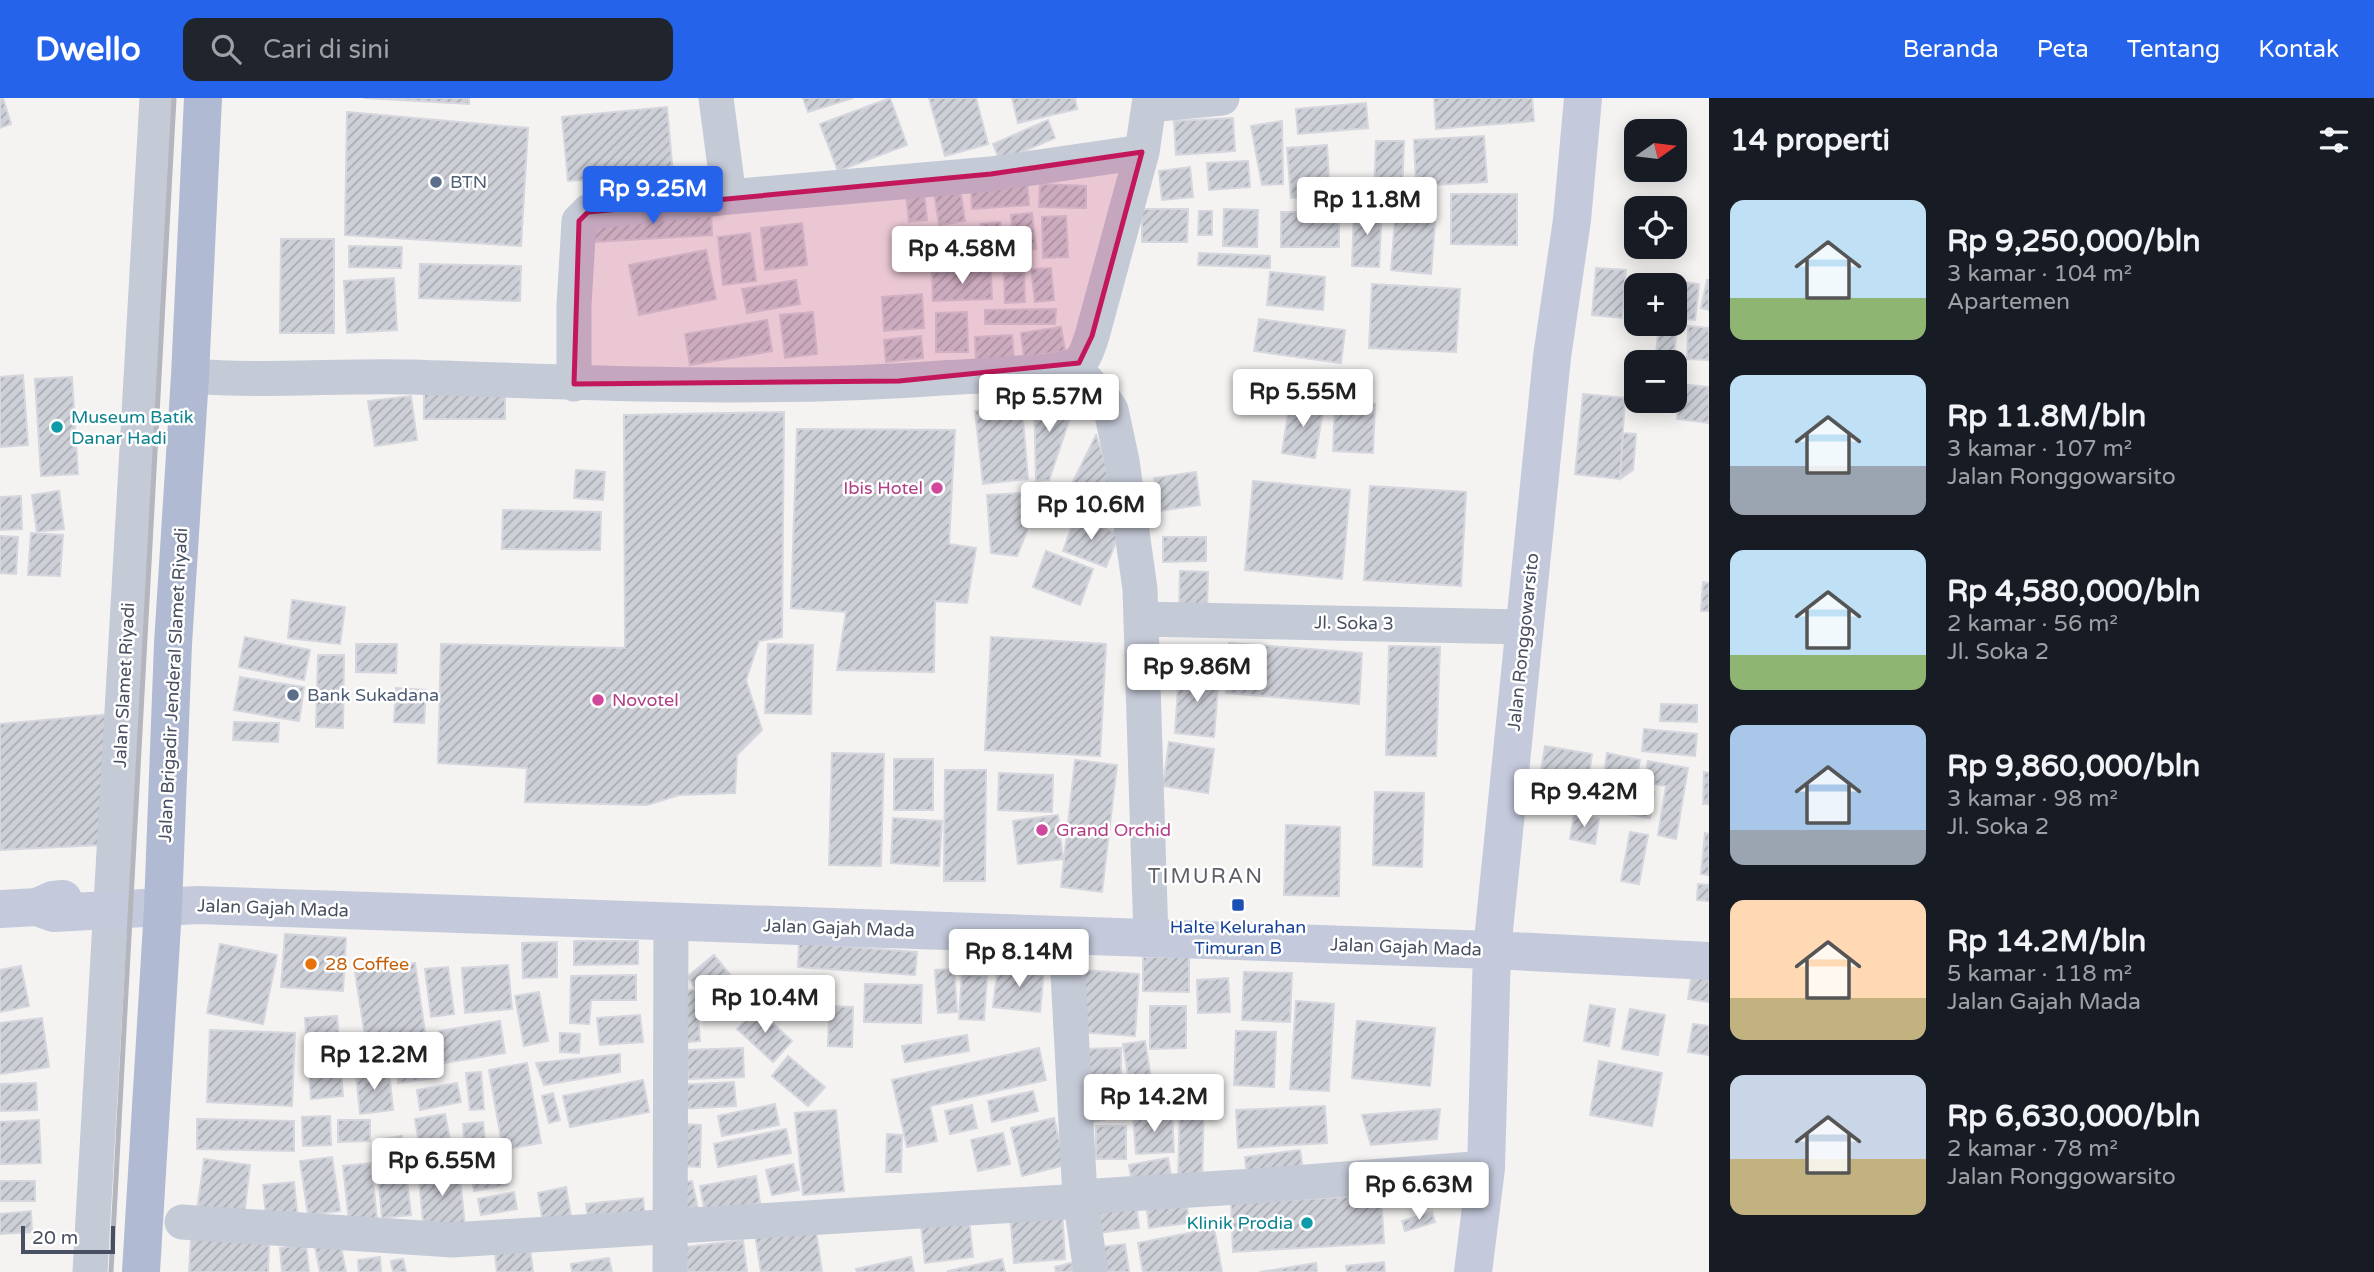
<!DOCTYPE html>
<html lang="id">
<meta charset="utf-8">
<style>
:root{--surface:#171b24;--page:#20242c;--text:#f1f3f6;--muted:#9ea1a6;--accent:#2563eb}
body{margin:0;font-family:"Varela Round",sans-serif;background:var(--page);color:var(--text);height:100vh;display:flex;flex-direction:column;font-size:26px;white-space:nowrap}
*{box-sizing:border-box;margin:0}
p{font-size:23px;color:var(--muted)}
.icon{flex:none;width:38px;height:38px;fill:none;stroke:currentColor;stroke-width:2;stroke-linecap:round;stroke-linejoin:round}
.map{position:relative;flex:1;overflow:hidden}
.details{display:flex;flex-direction:column;background:var(--surface);width:665px}
.details>*{flex:none}
.needle{width:46px;rotate:76deg}
.fabs{position:absolute;left:1624px;top:21px;display:grid;gap:14px}
.fabs a{display:grid;place-items:center;width:63px;height:63px;border-radius:14px;background:var(--surface);box-shadow:0 4px 18px #0003;font-size:35px}
.scale{position:absolute;left:21px;bottom:18px;width:94px;box-sizing:border-box;padding-left:7px;border:4px solid #485061;border-top:0;font-size:19px;line-height:24px;white-space:nowrap;color:#485061;-webkit-text-stroke:5px #fff;paint-order:stroke}
.price{position:absolute;translate:-50% -60px;padding:0 16px;border-radius:7px;background:#fff;color:#222;font-size:23px;line-height:46px;filter:drop-shadow(0 2px 4px #0008)}
.price::after{content:'';position:absolute;left:50%;top:42px;width:21px;height:16px;margin-left:-10px;background:inherit;clip-path:polygon(0 0,100% 0,50% 100%)}
.price.active{background:var(--accent);color:#fff}
ul{padding:0;list-style:none}
li{display:flex;align-items:center;gap:21px;height:175px;padding:0 21px}
li span{display:grid;place-items:center;flex:none;width:196px;height:140px;border-radius:14px;color:#555}
li>.icon{margin-inline-start:auto}
span .icon{width:84px;height:84px;fill:#fffc;stroke-width:1}
li b{font-size:30px}
h2{display:flex;justify-content:space-between;align-items:center;height:84px;padding:0 21px;font-size:30px}
header{display:flex;align-items:center;gap:42px;box-sizing:border-box;height:98px;padding:0 35px;background:var(--accent);color:#fff}
header strong{font-size:33px}
nav{display:flex;gap:38px;margin-inline-start:auto;font-size:24px}
.search{width:490px;height:63px;background:var(--page);display:flex;align-items:center;gap:18px;box-sizing:border-box;padding:0 24px;border-radius:14px;color:var(--muted);font-size:26px}
main{display:flex;flex:1;min-height:0}
.map>svg:first-child{display:block}
</style>
<header>
<strong>Dwello</strong>
<div class="search"><svg class="icon" aria-label="search" viewBox="0 0 24 24"><circle cx="10" cy="10" r="6"/><path d="M15 15l6 6"/></svg>Cari di sini</div>
<nav><a>Beranda</a><a>Peta</a><a>Tentang</a><a>Kontak</a></nav>
</header>
<main>
<div class="map">
<svg width="1709" height="1174" viewBox="0 0 1709 1174">
<defs>
<pattern id="building-hatch" width="6" height="6" patternUnits="userSpaceOnUse" patternTransform="scale(1.75)"><rect width="6" height="6" fill="#ced0d8"/><path d="M-1 1l2-2M0 6l6-6M5 7l2-2" fill="none" stroke="#a9abb3"/></pattern>
</defs>
<rect width="100%" height="100%" fill="#f4f3f2"/>
<!-- building -->
<path fill="url(#building-hatch)" stroke="#d6d6de" stroke-width="2" d="M0 0H3L11 26 0 30Z
M364 0H469V6Z
M803 0H853L808 14Z
M890 0 907 47 838 73 820 26Z
M929 0H976L988 46 945 58Z
M1012 0H1075L1077 11 1018 25Z
M1434 0H1532L1534 23 1436 31Z
M1366 5 1368 30 1298 36 1296 11Z
M667 9 673 76 568 83 562 19Z
M347 14 528 30 521 148 345 137Z
M1233 20 1235 53 1176 57 1174 23Z
M1048 22 1055 40 1000 63 993 46Z
M1282 23 1283 86 1262 87 1251 28Z
M1484 38 1487 84 1416 88 1414 42Z
M1376 43H1404L1402 100 1374 99Z
M1327 47 1330 98 1291 100 1287 50Z
M1248 63 1250 89 1209 92 1207 65Z
M1190 69 1193 99 1162 102 1159 73Z
M1027 85 1029 107 972 111 971 89Z
M1040 86 1086 88V110L1039 109Z
M960 91 965 123 939 127 934 94Z
M924 94 927 122 909 124 906 97Z
M1451 96H1517V147L1451 146Z
M1354 110H1382L1379 169 1352 168Z
M711 111 712 137 594 144 592 119Z
M1142 111H1188L1187 144H1142Z
M1224 111 1258 112 1257 149 1223 148Z
M1199 113H1212V137H1198Z
M1281 114H1339V149H1281Z
M1032 115 1036 151 1015 154 1011 117Z
M1066 118 1068 159 1043 160 1042 119Z
M1395 121 1435 124 1431 176 1391 172Z
M1000 124 1005 157 985 160 981 126Z
M802 125 807 167 765 172 761 130Z
M974 132 978 154 956 158 952 136Z
M750 135 756 183 723 187 718 139Z
M281 141H334V235H280Z
M349 148 402 149 401 170 349 169Z
M706 152 716 201 639 217 629 167Z
M1199 155 1270 158V170L1198 167Z
M420 166 521 168 520 203 419 200Z
M1051 170 1054 202 1035 204 1031 171Z
M1596 170 1626 172 1622 220 1592 217Z
M991 172 992 201 933 203 932 174Z
M1270 174 1325 179 1323 212 1267 207Z
M1024 175 1025 204 1005 205 1004 176Z
M1640 176 1667 180 1666 187H1638Z
M394 180 397 232 347 235 344 183Z
M796 182 800 206 747 215 742 191Z
M1707 182H1709V212L1701 210Z
M1675 183 1699 186 1695 222 1675 220Z
M1372 186 1460 191 1456 254 1369 250Z
M922 196 924 230 884 233 882 199Z
M1056 211 1055 226H985V212Z
M813 214 817 256 785 260 780 217Z
M967 214 968 254H936V215Z
M1259 221 1345 232 1341 265 1254 253Z
M767 222 772 253 690 267 685 236Z
M1659 226 1677 227 1674 258 1656 256Z
M1688 228 1709 230V262L1687 261Z
M1061 229 1065 253 1024 259 1021 235Z
M1012 237 1014 262 976 264 975 239Z
M921 238 923 260 886 264 884 242Z
M23 277 28 347 0 349V279Z
M72 279 78 376 41 378 35 281Z
M1680 286 1709 289V325L1677 321Z
M424 293 505 294V321H424Z
M1583 296 1625 300 1620 381 1575 376Z
M411 298 417 342 375 348 368 303Z
M1034 302 1075 305 1049 382 1036 383Z
M1290 302 1324 307 1315 360 1282 355Z
M1335 304 1375 306 1373 355 1333 353Z
M1022 309 1028 381 983 386 975 313Z
M784 314 782 539 759 543 746 582 762 632 737 657 735 695 679 697 647 707 525 704 527 670 438 665 441 546 625 550 624 317Z
M797 331 955 332 949 446 976 450 967 505 935 503 934 574 837 572 846 514 791 510Z
M1623 335 1636 336 1633 372 1620 381Z
M1096 337 1110 378 1111 423 1065 400Z
M576 372 605 374 603 402 574 400Z
M1196 374 1200 407 1159 413 1154 380Z
M1253 383 1350 392 1342 481 1245 472Z
M1370 388 1466 394 1461 488 1364 482Z
M59 393 64 431 37 434 32 397Z
M1037 394 1027 433 1017 458 991 455 987 397Z
M21 398 22 431 0 432V399Z
M503 412 601 414 600 452 502 451Z
M1075 419 1119 436 1106 469 1063 453Z
M31 435 63 437 60 478 28 477Z
M0 438 18 439 16 476 0 475Z
M1163 439H1206V463L1163 464Z
M1046 453 1093 471 1080 507 1033 489Z
M1180 473 1208 474 1207 515 1179 514Z
M1703 484 1709 485V513H1701Z
M292 502 345 509 340 546 288 540Z
M245 539 310 552 304 582 239 569Z
M991 539 1106 546 1100 658 985 652Z
M1229 545 1362 555 1359 606 1226 595Z
M356 546H397L396 575 356 574Z
M768 546 813 547 811 616 765 615Z
M1389 548 1440 549 1436 658 1386 657Z
M318 557H344L343 630 316 629Z
M1179 573 1219 576 1214 639 1175 635Z
M240 579 304 589 299 623 234 612Z
M396 590 426 592 424 625 394 624Z
M1661 606 1697 607V624L1660 623Z
M111 616 99 747 0 752V626Z
M234 624 279 625 278 644 233 642Z
M1644 631 1697 636 1695 658 1642 653Z
M1169 644 1214 651 1208 695 1163 688Z
M1545 648 1592 656 1586 698 1538 690Z
M832 655 884 656 881 768 829 767Z
M1607 655 1640 662 1636 683 1604 677Z
M894 661H933V712H894Z
M1075 662 1117 667 1102 794 1061 789Z
M1648 663 1688 670 1676 741 1658 737 1666 688 1644 684Z
M945 672H986L985 783H944Z
M1704 674 1709 675V706H1703Z
M999 675 1053 677 1052 714 998 712Z
M1608 686 1654 694 1650 720 1603 712Z
M1375 694 1424 695 1422 769 1373 767Z
M1574 716 1599 721 1595 746 1570 741Z
M1058 717 1063 761 1018 766 1013 723Z
M893 720 942 723 939 768 891 765Z
M1286 727 1340 729 1339 798 1284 797Z
M1630 734 1648 737 1639 786 1621 783Z
M1705 735 1709 736V777L1701 776Z
M1698 786 1709 787V803L1697 802Z
M285 836 346 840 343 893 281 889Z
M574 843H638V866L574 867Z
M557 844V879L523 880 522 845Z
M799 845 917 854 915 877 798 869Z
M220 846 277 857 263 926 207 915Z
M714 857 749 900 722 922 687 879Z
M1143 859H1189V894L1143 893Z
M415 865 428 955 369 964 355 874Z
M508 867 512 911 465 915 462 870Z
M21 868 29 908 0 914V872Z
M998 868 1044 873 1040 914 993 909Z
M448 869 454 916 431 919 425 871Z
M954 871 957 914 938 915 935 872Z
M1083 872 1139 876 1135 938 1079 934Z
M1244 874 1292 875 1290 924 1242 922Z
M1692 875 1709 878V904L1688 901Z
M962 876 987 878 984 922 959 921Z
M636 877V902H591L589 926 570 925 571 878Z
M1228 880 1230 914 1198 915 1197 882Z
M787 881 824 883 822 916 786 914Z
M865 886 922 887 921 925 864 924Z
M696 892 700 943 679 945 676 893Z
M539 894 548 943 524 948 515 898Z
M1296 903 1334 906 1329 993 1290 991Z
M1590 907 1615 911 1609 948 1584 943Z
M829 908 853 909 852 949 828 948Z
M1150 908H1186V950L1150 951Z
M757 911 792 943 773 964 737 931Z
M1630 911 1665 917 1658 957 1622 951Z
M640 917 643 944 600 947 597 920Z
M337 918 343 998 311 1001 305 920Z
M42 920 49 969 0 976V925Z
M500 923 505 955 444 965 439 933Z
M1357 923 1435 930 1430 988 1352 980Z
M1693 926 1709 928V957L1688 954Z
M210 932 295 935 292 1008 207 1004Z
M1236 933 1276 934 1274 989 1234 987Z
M560 935 580 936 579 955 560 954Z
M967 937 969 953 905 964 902 948Z
M1145 943 1154 999 1132 1002 1123 946Z
M743 950 744 979 688 981 687 952Z
M1039 950 1046 982 930 1008 937 1043 907 1049 892 982Z
M1121 950V988H1080L1079 951Z
M620 956V974L544 987 536 965Z
M788 958 825 989 808 1008 772 978Z
M1599 963 1662 975 1652 1028 1590 1017Z
M527 965 541 1045 503 1052 489 972Z
M435 966 437 980 398 985 397 970Z
M389 973 393 1012 360 1016 356 977Z
M481 974 484 1011 470 1012 466 975Z
M643 982 649 1014 570 1029 563 998Z
M734 984 736 1008 679 1011 677 987Z
M36 985 37 1012 0 1013V986Z
M457 985 461 1004 420 1012 417 992Z
M1033 993 1038 1013 992 1024 988 1003Z
M553 995 560 1022 549 1025 542 998Z
M1119 996 1123 1018 1091 1024 1087 1002Z
M1180 1004 1204 1005 1202 1082H1178Z
M775 1006 779 1027 722 1038 718 1018Z
M972 1007 977 1030 950 1036 945 1013Z
M1325 1008 1327 1045 1238 1050 1236 1012Z
M1440 1011 1437 1041 1371 1047 1362 1017Z
M836 1012 844 1093 803 1097 795 1015Z
M445 1016 452 1052 421 1058 415 1021Z
M1172 1016 1174 1054 1136 1056 1133 1018Z
M330 1018 331 1047 303 1048 302 1019Z
M1054 1020 1065 1067 1022 1078 1011 1030Z
M197 1021 294 1023V1053L197 1051Z
M39 1022 41 1065 0 1066V1024Z
M338 1022H370V1043L338 1044Z
M483 1024 486 1051 465 1053 463 1026Z
M681 1026 701 1027 700 1069 680 1068Z
M1096 1028H1126V1061H1096Z
M786 1031 791 1055 718 1069 714 1046Z
M1003 1035 1010 1066 978 1073 971 1042Z
M887 1036 902 1037 901 1074H886Z
M402 1038 411 1117 382 1120 375 1042Z
M1300 1052 1303 1073 1247 1080 1245 1059Z
M502 1056 508 1087 474 1093 468 1062Z
M332 1059 340 1113 308 1117 300 1063Z
M1168 1060 1172 1083 1133 1090 1129 1067Z
M204 1061 250 1067 244 1119 197 1113Z
M371 1065 377 1121 349 1124 343 1068Z
M793 1066 799 1092 772 1097 766 1072Z
M459 1067 465 1130 424 1134 418 1071Z
M756 1078 760 1105 705 1115 700 1088Z
M0 1083H35V1103H0Z
M692 1083 698 1111 679 1114 674 1087Z
M294 1084 297 1114 266 1118 263 1087Z
M566 1089 572 1124 544 1130 538 1095Z
M514 1094 517 1111 481 1117 478 1101Z
M1381 1097 1384 1145 1233 1154 1231 1105Z
M1186 1099 1189 1125 1149 1130 1146 1104Z
M643 1100 645 1119 588 1124 586 1106Z
M1136 1105 1139 1130 1098 1135 1095 1110Z
M1062 1111 1065 1161 1014 1165 1010 1115Z
M31 1113 32 1134 0 1136V1116Z
M1432 1114 1435 1124 1405 1133 1402 1123Z
M969 1121 973 1159 925 1165 921 1127Z
M815 1126 822 1174H761L755 1136Z
M1214 1130 1222 1174H1143L1138 1145Z
M339 1139 346 1174H320L314 1144Z
M191 1140 269 1144 268 1174H189Z
M743 1142 747 1174H688L685 1149Z
M529 1143 533 1174H497L494 1147Z
M306 1146 309 1174H282L280 1150Z
M1125 1146 1129 1174H1103L1100 1149Z
M380 1159 381 1174H359L358 1162Z
M911 1159 914 1174H857L856 1171Z
M609 1160 612 1174H572L571 1166Z
M403 1161 406 1174H393L391 1163Z
M1002 1161 1005 1174H948V1173Z
M1075 1164 1077 1174H1056L1055 1169Z
M1384 1164 1385 1174H1347L1346 1168Z
M1316 1165 1317 1174H1260Z"/>
<g fill="none" stroke-linecap="round" stroke-linejoin="round">
<!-- minor -->
<path stroke="#c5cad7" stroke-width="35" d="M716 0 729 99
M1149 7 1222 0
M1073 268 1105 303 1111 312 1122 363 1140 491 1151 840
M190 278C264 284 338 277 412 279 588 285 765 293 941 280 967 279 994 277 1020 275 1037 274 1056 274 1073 268 1085 264 1088 249 1092 238L1142 54 1150 0
M574 286V207L579 123 588 114 729 99 991 76 1142 54
M1141 521 1524 529
M1066 838 1080 1099 1091 1174
M1080 1099 1254 1088 1486 1070
M182 1124 452 1142 1081 1103
M90 1174 157 0
M670 1174 671 824"/>
<!-- secondary -->
<path stroke="#c4cadc" stroke-width="38" d="M37 809 54 815 198 807 1492 852 1709 863
M0 811 37 809 53 802 63 801
M1473 1174 1486 1070 1492 852 1552 259 1572 122 1583 0"/>
<!-- primary -->
<path stroke="#b0bad2" stroke-width="38" d="M141 1174 163 810 173 546 190 278 203 0"/>
<!-- rail -->
<path stroke="#b4b5bd" stroke-width="5" d="M111 1174 174 0"/>
</g>
<!-- marked area -->
<path fill="#c2185b" fill-opacity="0.2" stroke="#c2185b" stroke-width="5" stroke-linejoin="round" d="M1142 54 1092 238 1079 265 899 283 574 286 579 123 588 114 991 76Z"/>
<!-- markers -->
<g fill="#5c6f8a" stroke="#fff" stroke-width="2.5">
<circle cx="436" cy="84" r="7"/>
<circle cx="293" cy="597" r="7"/>
</g>
<g fill="#0f9aa8" stroke="#fff" stroke-width="2.5">
<circle cx="57" cy="329" r="7"/>
<circle cx="1307" cy="1125" r="7"/>
</g>
<g fill="#d1479c" stroke="#fff" stroke-width="2.5">
<circle cx="937" cy="390" r="7"/>
<circle cx="598" cy="602" r="7"/>
<circle cx="1042" cy="732" r="7"/>
</g>
<rect fill="#1a4fb4" stroke="#fff" stroke-width="2.5" x="1231" y="800" width="14" height="14" rx="3.5"/>
<circle fill="#e8710a" stroke="#fff" stroke-width="2.5" cx="311" cy="866" r="7"/>
<g text-anchor="middle" dominant-baseline="central" stroke-width="5" stroke-linejoin="round" paint-order="stroke">
<!-- service labels -->
<g font-size="18" fill="#4e5e75" stroke="#fff" text-anchor="start">
<text x="450" y="84">BTN</text>
<text x="307" y="597">Bank Sukadana</text>
</g>
<!-- culture labels -->
<g font-size="18" fill="#0d838f" stroke="#fff" text-anchor="start">
<text x="71" y="319">Museum Batik<tspan x="71" dy="21">Danar Hadi</tspan></text>
<text x="1293" y="1125" text-anchor="end">Klinik Prodia</text>
</g>
<!-- hotel labels -->
<g font-size="18" fill="#b23c85" stroke="#fff" text-anchor="start">
<text x="923" y="390" text-anchor="end">Ibis Hotel</text>
<text x="612" y="602">Novotel</text>
<text x="1056" y="732">Grand Orchid</text>
</g>
<!-- street labels -->
<g font-size="18" fill="#485061" stroke="#fff">
<text transform="translate(1354 525) rotate(1)">Jl. Soka 3</text>
<text transform="translate(1523 544) rotate(-84)">Jalan Ronggowarsito</text>
<text transform="translate(124 587) rotate(-87)">Jalan Slamet Riyadi</text>
<text transform="translate(173 587) rotate(-87)">Jalan Brigadir Jenderal Slamet Riyadi</text>
<text transform="translate(273 810) rotate(2)">Jalan Gajah Mada</text>
<text transform="translate(839 830) rotate(2)">Jalan Gajah Mada</text>
<text transform="translate(1406 849) rotate(2)">Jalan Gajah Mada</text>
</g>
<!-- transit labels -->
<g font-size="18" fill="#164399" stroke="#fff">
<text x="1238" y="829">Halte Kelurahan<tspan x="1238" dy="21">Timuran B</tspan></text>
</g>
<!-- food labels -->
<g font-size="18" fill="#c56008" stroke="#fff" text-anchor="start">
<text x="325" y="866">28 Coffee</text>
</g>
<!-- quarter labels -->
<g font-size="21" letter-spacing="2" fill="#5e6068" stroke="#fff">
<text x="1206" y="778">TIMURAN</text>
</g>
</g>
</svg>
<div class="fabs">
<a><svg class="needle" viewBox="-14 -14 28 28"><path d="M0-13l5 13h-10z" fill="#e53935"/><path d="M0 13l5-13h-10z" fill="#9ea1a6"/></svg></a>
<a><svg class="icon" aria-label="locate" viewBox="0 0 24 24"><circle cx="12" cy="12" r="6"/><path d="M12 2v4M12 18v4M2 12h4M18 12h4"/></svg></a>
<a>+</a>
<a>−</a>
</div>
<div class="scale">20 m</div>
<b class="price active" style="left:653px;top:128px">Rp 9.25M</b>
<b class="price" style="left:1367px;top:139px">Rp 11.8M</b>
<b class="price" style="left:962px;top:188px">Rp 4.58M</b>
<b class="price" style="left:1303px;top:331px">Rp 5.55M</b>
<b class="price" style="left:1049px;top:336px">Rp 5.57M</b>
<b class="price" style="left:1091px;top:444px">Rp 10.6M</b>
<b class="price" style="left:1197px;top:606px">Rp 9.86M</b>
<b class="price" style="left:1584px;top:731px">Rp 9.42M</b>
<b class="price" style="left:1019px;top:891px">Rp 8.14M</b>
<b class="price" style="left:765px;top:937px">Rp 10.4M</b>
<b class="price" style="left:374px;top:994px">Rp 12.2M</b>
<b class="price" style="left:1154px;top:1036px">Rp 14.2M</b>
<b class="price" style="left:442px;top:1100px">Rp 6.55M</b>
<b class="price" style="left:1419px;top:1124px">Rp 6.63M</b>
</div>
<section class="details">
<h2>14 properti<svg class="icon" aria-label="filters" viewBox="0 0 24 24"><path d="M4 7h16M4 17h16"/><circle cx="9" cy="7" r="2"/><circle cx="15" cy="17" r="2"/></svg></h2>
<ul>
<li><span style="background:linear-gradient(#bfe0f5 70%,#8fb573 0)"><svg class="icon" aria-label="home" viewBox="0 0 24 24"><path d="M3 11l9-7 9 7M6 9v11h12V9"/></svg></span><div><b>Rp 9,250,000/bln</b><p>3 kamar · 104 m²</p><p>Apartemen</p></div></li>
<li><span style="background:linear-gradient(#bfe0f5 65%,#9aa5b1 0)"><svg class="icon" aria-label="home" viewBox="0 0 24 24"><path d="M3 11l9-7 9 7M6 9v11h12V9"/></svg></span><div><b>Rp 11.8M/bln</b><p>3 kamar · 107 m²</p><p>Jalan Ronggowarsito</p></div></li>
<li><span style="background:linear-gradient(#bfe0f5 75%,#8fb573 0)"><svg class="icon" aria-label="home" viewBox="0 0 24 24"><path d="M3 11l9-7 9 7M6 9v11h12V9"/></svg></span><div><b>Rp 4,580,000/bln</b><p>2 kamar · 56 m²</p><p>Jl. Soka 2</p></div></li>
<li><span style="background:linear-gradient(#a9c7e8 75%,#9aa5b1 0)"><svg class="icon" aria-label="home" viewBox="0 0 24 24"><path d="M3 11l9-7 9 7M6 9v11h12V9"/></svg></span><div><b>Rp 9,860,000/bln</b><p>3 kamar · 98 m²</p><p>Jl. Soka 2</p></div></li>
<li><span style="background:linear-gradient(#ffd9b3 70%,#c2b280 0)"><svg class="icon" aria-label="home" viewBox="0 0 24 24"><path d="M3 11l9-7 9 7M6 9v11h12V9"/></svg></span><div><b>Rp 14.2M/bln</b><p>5 kamar · 118 m²</p><p>Jalan Gajah Mada</p></div></li>
<li><span style="background:linear-gradient(#c9d6e8 60%,#c2b280 0)"><svg class="icon" aria-label="home" viewBox="0 0 24 24"><path d="M3 11l9-7 9 7M6 9v11h12V9"/></svg></span><div><b>Rp 6,630,000/bln</b><p>2 kamar · 78 m²</p><p>Jalan Ronggowarsito</p></div></li>
</ul>
</section>
</main>
